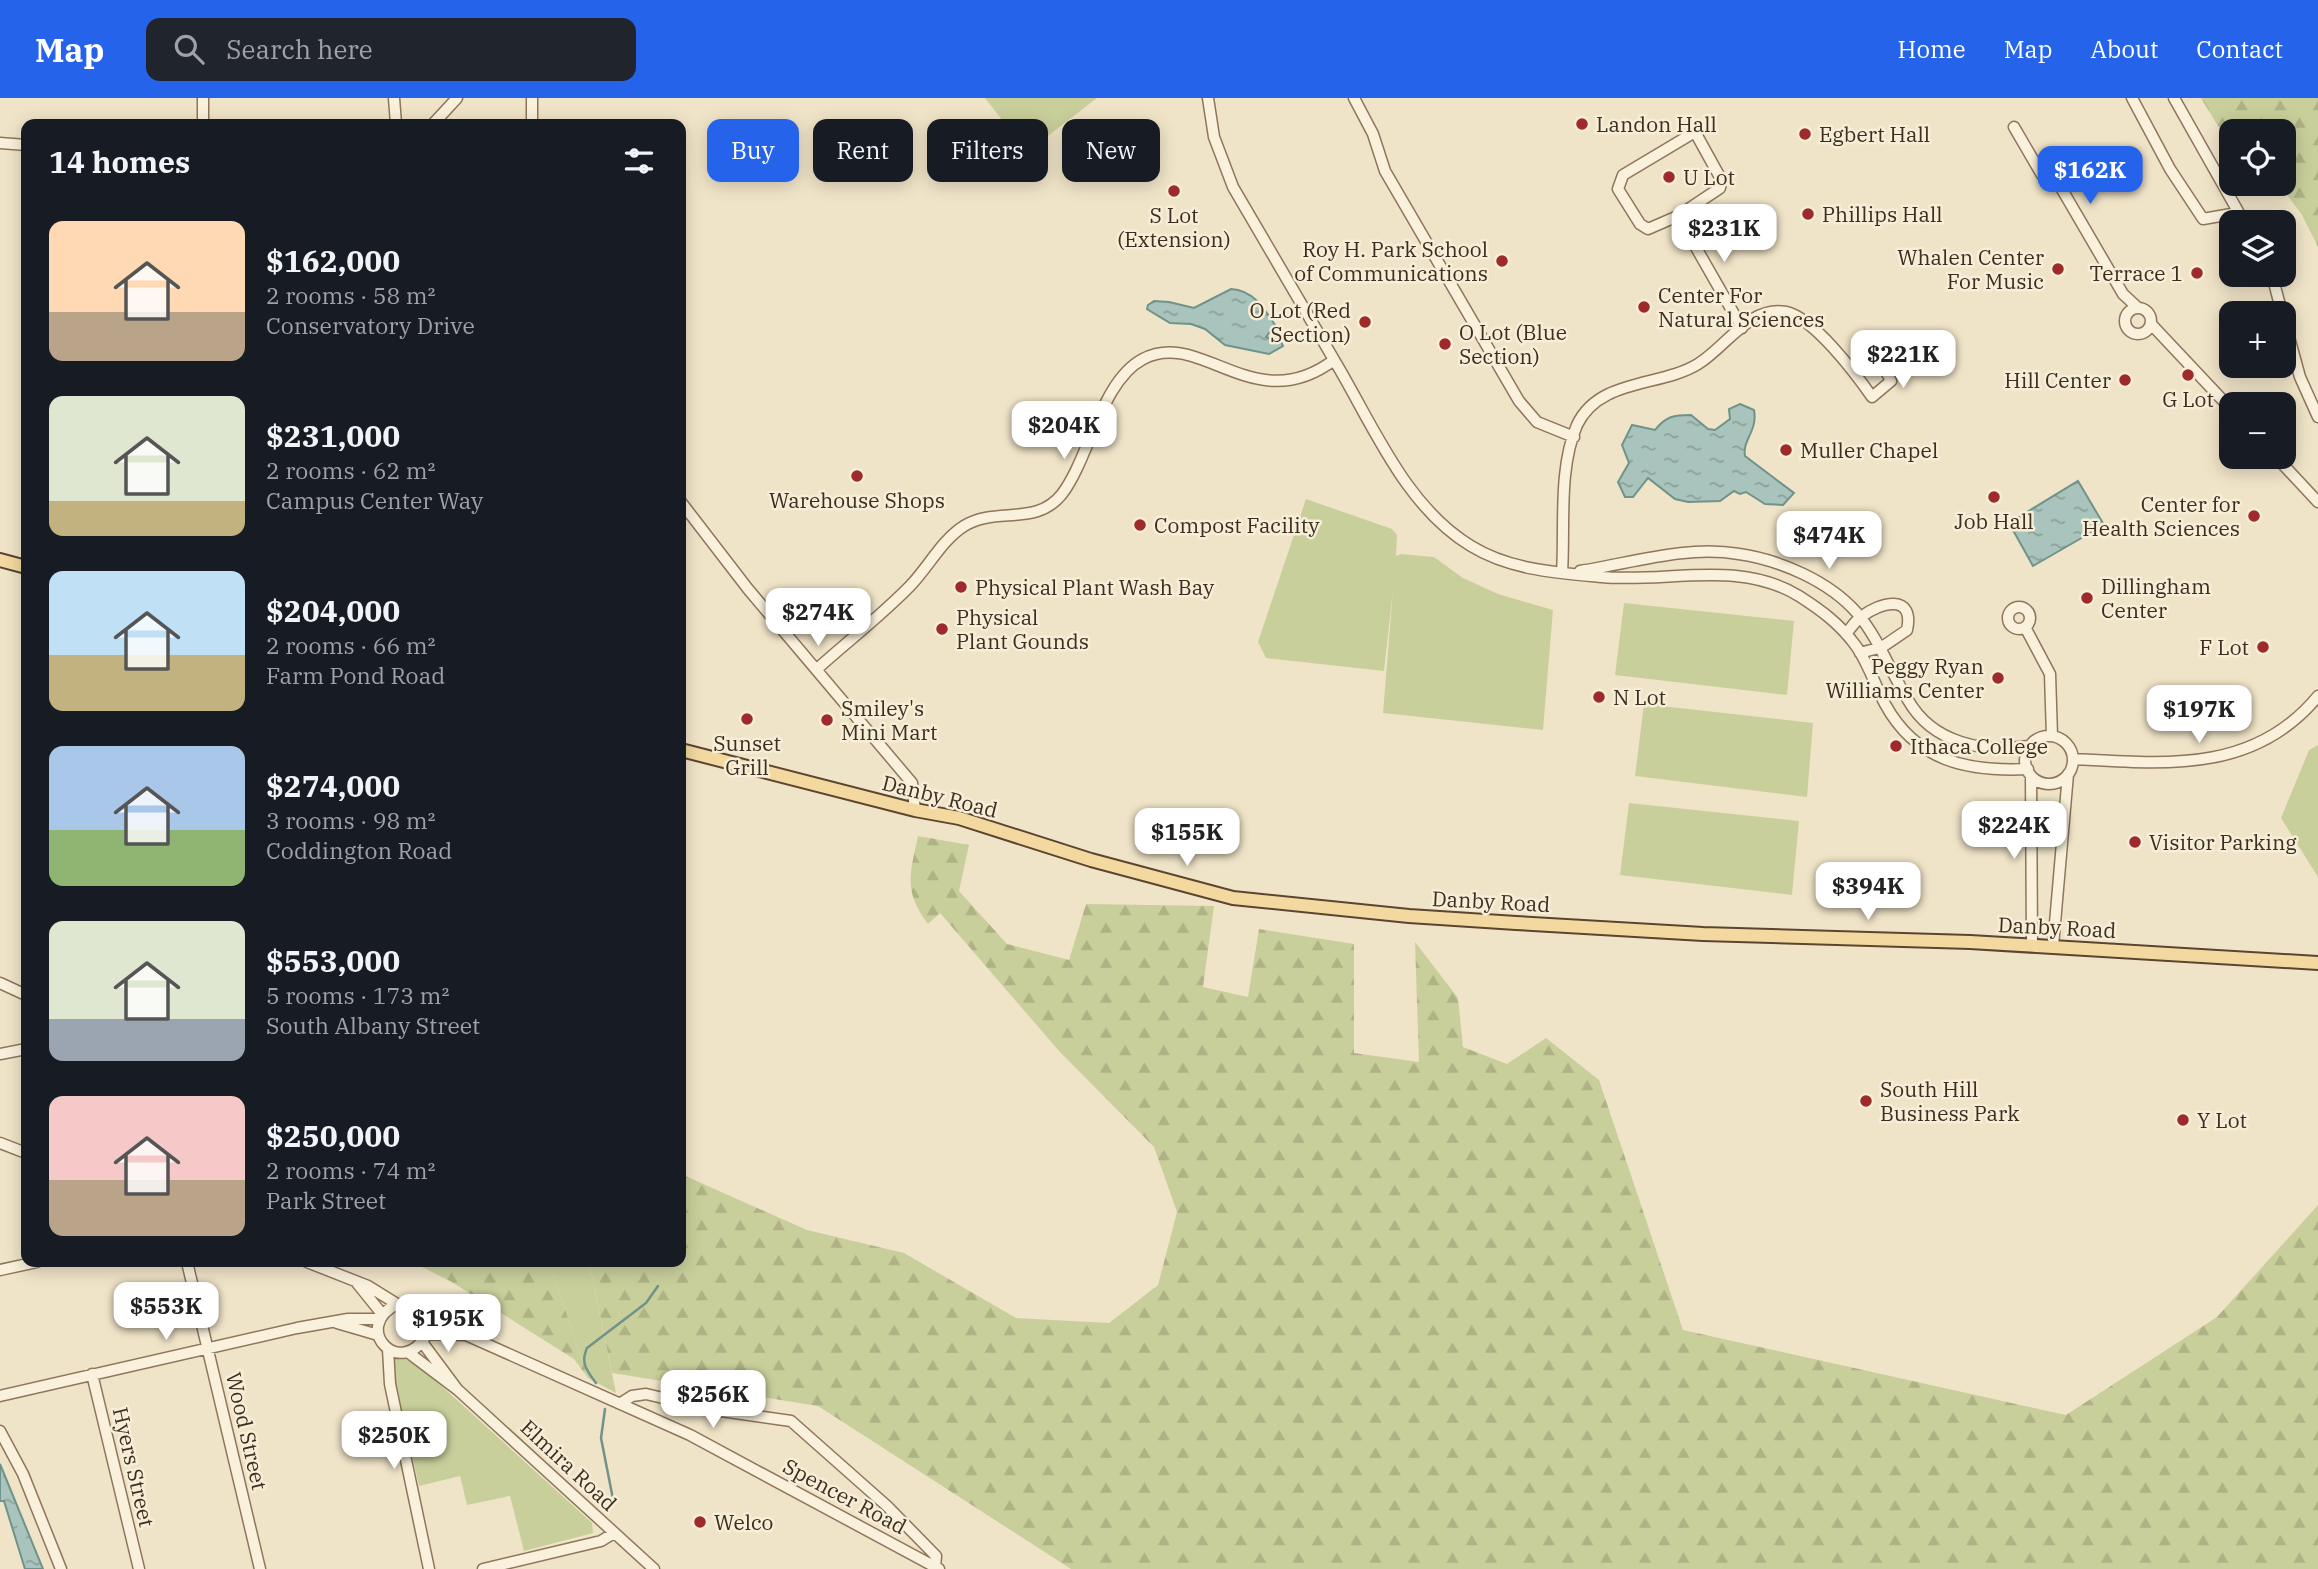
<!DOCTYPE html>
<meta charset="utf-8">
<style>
:root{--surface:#171b24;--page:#20242c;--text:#f1f3f6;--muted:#9ea1a6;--accent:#2563eb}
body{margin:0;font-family:"IBM Plex Serif",serif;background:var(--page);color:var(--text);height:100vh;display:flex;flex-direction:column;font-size:26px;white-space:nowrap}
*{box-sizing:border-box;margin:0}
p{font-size:23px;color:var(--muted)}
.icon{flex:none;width:38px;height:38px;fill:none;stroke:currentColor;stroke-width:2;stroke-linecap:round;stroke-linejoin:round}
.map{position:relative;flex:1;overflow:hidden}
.panel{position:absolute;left:21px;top:21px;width:665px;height:1148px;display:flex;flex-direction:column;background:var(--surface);border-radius:14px;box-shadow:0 4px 18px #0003}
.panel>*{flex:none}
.banner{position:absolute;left:707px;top:21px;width:665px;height:63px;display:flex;gap:14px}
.tools{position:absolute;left:2219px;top:21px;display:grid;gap:14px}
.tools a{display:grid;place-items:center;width:77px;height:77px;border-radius:14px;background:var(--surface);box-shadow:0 4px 18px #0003;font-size:35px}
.price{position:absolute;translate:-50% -60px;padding:0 16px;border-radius:14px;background:#fff;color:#222;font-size:23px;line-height:46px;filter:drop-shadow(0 2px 4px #0008)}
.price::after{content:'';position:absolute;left:50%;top:42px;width:21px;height:16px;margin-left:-10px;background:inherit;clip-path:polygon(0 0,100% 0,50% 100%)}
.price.active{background:var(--accent);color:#fff}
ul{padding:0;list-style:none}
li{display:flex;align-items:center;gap:21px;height:175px;padding:0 28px}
li span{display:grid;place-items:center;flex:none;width:196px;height:140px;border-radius:14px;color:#555}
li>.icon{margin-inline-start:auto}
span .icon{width:84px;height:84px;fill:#fffc;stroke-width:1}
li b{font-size:30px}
h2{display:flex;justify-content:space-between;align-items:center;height:84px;padding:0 28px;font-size:30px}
.pill{padding:0 24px;border-radius:14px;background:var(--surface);box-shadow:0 4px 18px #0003;font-size:24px;line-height:63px}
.pill.active{background:var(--accent);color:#fff}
header{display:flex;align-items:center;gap:42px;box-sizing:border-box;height:98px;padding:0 35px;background:var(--accent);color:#fff}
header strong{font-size:33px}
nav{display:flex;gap:38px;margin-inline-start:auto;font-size:24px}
.search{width:490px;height:63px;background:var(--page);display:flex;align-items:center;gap:18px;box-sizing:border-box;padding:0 24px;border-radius:14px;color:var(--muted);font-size:26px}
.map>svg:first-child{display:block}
</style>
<header>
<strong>Map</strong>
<div class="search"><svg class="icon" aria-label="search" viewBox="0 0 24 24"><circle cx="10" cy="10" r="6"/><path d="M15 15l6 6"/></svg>Search here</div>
<nav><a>Home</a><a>Map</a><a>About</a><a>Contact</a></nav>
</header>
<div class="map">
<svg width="2318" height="1471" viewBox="0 0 2318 1471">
<defs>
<pattern id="forest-firs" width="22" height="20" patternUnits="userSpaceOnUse" patternTransform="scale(1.75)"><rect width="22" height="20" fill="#c9cf9b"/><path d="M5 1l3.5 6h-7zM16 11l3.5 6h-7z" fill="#aeb285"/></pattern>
<pattern id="water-ripples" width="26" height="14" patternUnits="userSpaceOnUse" patternTransform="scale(1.75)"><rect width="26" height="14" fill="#a9c4bc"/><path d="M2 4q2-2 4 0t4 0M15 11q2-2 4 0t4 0" fill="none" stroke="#8ba098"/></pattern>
</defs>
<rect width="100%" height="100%" fill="#f0e4c8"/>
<!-- green -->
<path fill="#c9cf9b" d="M985 0H1097L1027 54Z
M1306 401 1392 431 1397 437 1396 458 1401 456 1434 459 1463 480 1498 496 1553 512 1543 632 1383 615 1393 492 1384 573 1266 560 1258 544Z
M1624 505 1794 523 1787 597 1615 577Z
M1644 606 1813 625 1807 699 1635 678Z
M2318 647V779L2281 720 2309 652Z
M1629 705 1799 723 1792 797 1620 777Z
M553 1164H589L616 1295 588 1280 553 1175Z
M393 1258 414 1263 592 1425 593 1435 524 1453 510 1398 467 1407 460 1378 419 1388 394 1281Z"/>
<!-- forest -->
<path fill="url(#forest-firs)" d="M2201 0H2318V149L2302 117 2279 86H2284V33H2231V40L2218 28Z
M918 738 969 747 959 793 1007 846 1069 862 1086 806 1214 808 1203 889 1248 899 1259 831 1354 846V955L1419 964 1415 844 1458 900 1463 949 1507 966 1546 940 1599 982 1683 1232 2066 1317 2217 1219 2318 1107V1471H1071L818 1308 612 1275 589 1164H681V1076L807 1132 904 1155 1016 1220 1109 1225 1158 1187 1177 1114 1154 1049 1059 953 940 815 928 826C903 793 910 776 918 738Z
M412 1164H553V1175L588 1280 574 1261 450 1183Z"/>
<!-- water -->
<path fill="url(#water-ripples)" stroke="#6f938a" stroke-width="2" d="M1231 191C1253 192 1264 210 1275 227L1266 239 1280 242 1283 248 1269 256 1225 247 1205 231 1191 226 1170 225 1147 211 1148 207 1154 203 1169 204 1194 210Z
M1740 306 1754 312C1758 333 1742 342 1745 358L1794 395 1783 407 1765 406 1746 394 1740 396 1734 393 1720 403 1688 404 1675 401 1648 380 1633 399H1625L1618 384 1629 365 1622 347 1632 327 1655 332C1666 318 1674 317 1691 317L1708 331 1715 332 1730 321 1729 311Z
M2078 383 2104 427 2033 468 2009 425Z
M0 1366 43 1471H25L4 1403H0Z"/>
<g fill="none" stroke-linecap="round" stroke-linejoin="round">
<!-- stream -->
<path stroke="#6f938a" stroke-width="2.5" d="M596 1285C587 1273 580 1265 587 1250L646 1205 658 1188
M605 1311 601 1340 614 1406"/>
<defs>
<path id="minor" d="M203 0V26
M394 0 396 26
M532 0V26
M1208 0 1214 39 1233 89C1268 150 1304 211 1340 272 1376 334 1408 410 1471 448 1510 472 1558 475 1602 479 1668 485 1739 461 1799 498 1821 512 1840 526 1856 548 1868 565 1875 587 1885 606 1916 663 1967 674 2028 671
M1354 0 1373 36 1385 73 1519 303 1537 324 1574 339
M2132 0 2170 71 2203 121 2237 115
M2174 0 2244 124
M433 26 457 0
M2014 29 2042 77 2060 88 2123 196 2137 209
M1695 34 1721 81 1720 90 1678 118 1648 131 1640 126 1618 91 1623 77Z
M0 45 26 47
M1678 118 1742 230
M2272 177 2282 215
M2125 223a13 13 0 1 1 26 0a13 13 0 1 1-26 0Z
M2284 221 2300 279 2318 319
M2151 226 2231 311
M2276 359 2318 404
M681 404 748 491 912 685 915 712
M1580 473C1632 465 1686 447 1739 456 1780 462 1829 483 1857 515 1879 541 1890 573 1908 602 1933 646 1984 655 2029 648
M1562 475C1565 428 1558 371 1577 327 1599 280 1661 289 1698 266 1726 249 1750 207 1786 214 1814 220 1856 276 1872 299L1891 283 1880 262 1852 270
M2008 520a11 11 0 1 1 22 0a11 11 0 1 1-22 0Z
M2025 529 2050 576 2052 638
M1846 536C1851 530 1855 523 1861 519 1880 504 1915 495 1907 532L1882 549 1860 555
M817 571C848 543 882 517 911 487 929 468 942 442 964 428 996 408 1036 429 1062 396 1090 359 1101 283 1143 261 1201 230 1254 322 1334 262
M2025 662a24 24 0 1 1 48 0a24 24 0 1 1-48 0Z
M2073 661C2164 666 2254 676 2318 598
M2031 678 2032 847
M2053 848 2068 676
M0 885 26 897
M0 956 26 951
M0 1045 26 1055
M187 1164 260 1471
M307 1164 368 1188 397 1206
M0 1172 37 1164
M357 1185 382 1216
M423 1219 427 1236C401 1283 350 1230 397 1206 413 1209 415 1216 428 1221 442 1227 453 1228 466 1237L690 1337 939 1471
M337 1225 378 1237
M427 1236 465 1237
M422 1244 457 1291
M388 1251 390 1286 429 1471
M409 1255 458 1292 654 1471
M92 1276 139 1471
M0 1298 297 1230 348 1221H380
M621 1305 632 1298 646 1296 714 1312 791 1323 887 1408 936 1458 935 1469
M0 1333 23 1376 61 1471
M483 1471 601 1443 614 1435"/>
<path id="major" d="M0 462 26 469
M681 652 915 712 959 720 1091 762 1233 800 1409 818 1516 825 1703 836 1970 844 2318 865"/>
</defs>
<!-- minor casing -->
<use href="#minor" stroke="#8d765c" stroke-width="13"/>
<!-- major casing -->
<use href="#major" stroke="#5b4430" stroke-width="16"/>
<!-- minor -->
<use href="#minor" stroke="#faf1dc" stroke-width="10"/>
<!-- major -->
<use href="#major" stroke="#f3d9a0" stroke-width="12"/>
</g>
<!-- markers -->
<g fill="#9e2a2b" stroke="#f7eed8" stroke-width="2.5">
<circle cx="1582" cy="26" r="7"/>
<circle cx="1805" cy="36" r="7"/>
<circle cx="1669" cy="79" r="7"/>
<circle cx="1174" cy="93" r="7"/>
<circle cx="1808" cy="116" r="7"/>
<circle cx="1502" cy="163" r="7"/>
<circle cx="2058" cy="171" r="7"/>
<circle cx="2197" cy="175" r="7"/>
<circle cx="1644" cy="209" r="7"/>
<circle cx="1365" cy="224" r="7"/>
<circle cx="1445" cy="246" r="7"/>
<circle cx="2188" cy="277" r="7"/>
<circle cx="2125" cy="282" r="7"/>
<circle cx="1786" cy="352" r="7"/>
<circle cx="857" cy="378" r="7"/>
<circle cx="1994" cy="399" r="7"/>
<circle cx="2254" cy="418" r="7"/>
<circle cx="1140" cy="427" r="7"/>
<circle cx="961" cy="489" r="7"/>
<circle cx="2087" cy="500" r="7"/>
<circle cx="942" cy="531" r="7"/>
<circle cx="2263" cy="549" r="7"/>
<circle cx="1998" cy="580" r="7"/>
<circle cx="1599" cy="599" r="7"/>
<circle cx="747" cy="621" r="7"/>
<circle cx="827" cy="622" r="7"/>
<circle cx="1896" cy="648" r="7"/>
<circle cx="2135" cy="744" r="7"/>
<circle cx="1866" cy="1003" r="7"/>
<circle cx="2183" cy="1022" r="7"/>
<circle cx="700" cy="1424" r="7"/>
</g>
<g text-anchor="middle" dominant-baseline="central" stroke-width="5" stroke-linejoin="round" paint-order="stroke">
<!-- poi labels -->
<g font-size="21" fill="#3d2e20" stroke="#f7eed8" text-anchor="start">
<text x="1596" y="26">Landon Hall</text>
<text x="1819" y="36">Egbert Hall</text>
<text x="1683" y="79">U Lot</text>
<text x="1822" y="116">Phillips Hall</text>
<text x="1174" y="117" text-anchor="middle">S Lot<tspan x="1174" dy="24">(Extension)</tspan></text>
<text x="1488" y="151" text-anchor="end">Roy H. Park School<tspan x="1488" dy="24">of Communications</tspan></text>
<text x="2044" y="159" text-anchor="end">Whalen Center<tspan x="2044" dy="24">For Music</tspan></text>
<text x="2183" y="175" text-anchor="end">Terrace 1</text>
<text x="1658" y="197">Center For<tspan x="1658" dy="24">Natural Sciences</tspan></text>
<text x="1351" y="212" text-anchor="end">O Lot (Red<tspan x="1351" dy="24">Section)</tspan></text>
<text x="1459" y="234">O Lot (Blue<tspan x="1459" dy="24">Section)</tspan></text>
<text x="2111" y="282" text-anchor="end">Hill Center</text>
<text x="2188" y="301" text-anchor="middle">G Lot</text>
<text x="1800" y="352">Muller Chapel</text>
<text x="857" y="402" text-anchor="middle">Warehouse Shops</text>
<text x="2240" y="406" text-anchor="end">Center for<tspan x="2240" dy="24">Health Sciences</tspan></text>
<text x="1994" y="423" text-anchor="middle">Job Hall</text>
<text x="1154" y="427">Compost Facility</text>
<text x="2101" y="488">Dillingham<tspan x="2101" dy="24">Center</tspan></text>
<text x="975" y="489">Physical Plant Wash Bay</text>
<text x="956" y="519">Physical<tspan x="956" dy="24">Plant Gounds</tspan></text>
<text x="2249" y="549" text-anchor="end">F Lot</text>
<text x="1984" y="568" text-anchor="end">Peggy Ryan<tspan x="1984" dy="24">Williams Center</tspan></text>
<text x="1613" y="599">N Lot</text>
<text x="841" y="610">Smiley's<tspan x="841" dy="24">Mini Mart</tspan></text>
<text x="747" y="645" text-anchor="middle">Sunset<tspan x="747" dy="24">Grill</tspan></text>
<text x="1910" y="648">Ithaca College</text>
<text x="2149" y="744">Visitor Parking</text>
<text x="1880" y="991">South Hill<tspan x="1880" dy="24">Business Park</tspan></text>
<text x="2197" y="1022">Y Lot</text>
<text x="714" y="1424">Welco</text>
</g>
<!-- street labels -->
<g font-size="21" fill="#3d2e20" stroke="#f7eed8">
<text transform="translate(940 698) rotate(14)">Danby Road</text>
<text transform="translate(1491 803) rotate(3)">Danby Road</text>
<text transform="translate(2057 829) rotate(3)">Danby Road</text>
<text transform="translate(247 1333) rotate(77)">Wood Street</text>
<text transform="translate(569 1367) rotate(43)">Elmira Road</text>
<text transform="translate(134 1369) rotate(77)">Hyers Street</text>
<text transform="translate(845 1398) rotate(28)">Spencer Road</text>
</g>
</g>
</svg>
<div class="tools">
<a><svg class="icon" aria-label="locate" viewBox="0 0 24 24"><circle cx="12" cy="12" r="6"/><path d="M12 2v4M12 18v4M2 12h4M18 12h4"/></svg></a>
<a><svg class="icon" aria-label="layers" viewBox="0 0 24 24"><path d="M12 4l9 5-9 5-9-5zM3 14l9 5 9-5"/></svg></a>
<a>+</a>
<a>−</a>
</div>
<b class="price active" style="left:2090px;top:108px">$162K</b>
<b class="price" style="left:1724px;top:166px">$231K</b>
<b class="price" style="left:1903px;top:292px">$221K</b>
<b class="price" style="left:1064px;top:363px">$204K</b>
<b class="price" style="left:1829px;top:473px">$474K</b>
<b class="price" style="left:818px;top:550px">$274K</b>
<b class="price" style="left:2199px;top:647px">$197K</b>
<b class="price" style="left:2014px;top:763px">$224K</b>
<b class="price" style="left:1187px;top:770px">$155K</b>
<b class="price" style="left:1868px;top:824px">$394K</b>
<b class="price" style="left:166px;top:1244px">$553K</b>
<b class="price" style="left:448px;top:1256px">$195K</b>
<b class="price" style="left:713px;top:1332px">$256K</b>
<b class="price" style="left:394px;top:1373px">$250K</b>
<div class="banner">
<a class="pill active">Buy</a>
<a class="pill">Rent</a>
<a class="pill">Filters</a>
<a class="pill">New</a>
</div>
<section class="panel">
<h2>14 homes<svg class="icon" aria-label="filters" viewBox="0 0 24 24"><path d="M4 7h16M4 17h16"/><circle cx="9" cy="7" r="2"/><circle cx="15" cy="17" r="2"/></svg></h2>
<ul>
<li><span style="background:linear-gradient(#ffd9b3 65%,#b9a48a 0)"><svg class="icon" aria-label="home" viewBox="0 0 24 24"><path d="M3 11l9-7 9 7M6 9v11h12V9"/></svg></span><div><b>$162,000</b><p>2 rooms · 58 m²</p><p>Conservatory Drive</p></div></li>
<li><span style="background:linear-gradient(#dfe7d0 75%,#c2b280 0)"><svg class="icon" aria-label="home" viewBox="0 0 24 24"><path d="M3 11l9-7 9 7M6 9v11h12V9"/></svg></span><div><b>$231,000</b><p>2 rooms · 62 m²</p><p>Campus Center Way</p></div></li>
<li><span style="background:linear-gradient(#bfe0f5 60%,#c2b280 0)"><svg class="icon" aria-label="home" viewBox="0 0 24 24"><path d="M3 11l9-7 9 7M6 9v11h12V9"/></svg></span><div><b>$204,000</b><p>2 rooms · 66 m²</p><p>Farm Pond Road</p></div></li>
<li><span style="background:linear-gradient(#a9c7e8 60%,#8fb573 0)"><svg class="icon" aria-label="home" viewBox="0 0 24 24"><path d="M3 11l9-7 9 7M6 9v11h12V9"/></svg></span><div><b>$274,000</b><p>3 rooms · 98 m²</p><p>Coddington Road</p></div></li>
<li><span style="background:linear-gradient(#dfe7d0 70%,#9aa5b1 0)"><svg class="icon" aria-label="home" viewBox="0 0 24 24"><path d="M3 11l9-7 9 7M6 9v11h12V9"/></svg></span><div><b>$553,000</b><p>5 rooms · 173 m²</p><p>South Albany Street</p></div></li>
<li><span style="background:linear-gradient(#f6c9c9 60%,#b9a48a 0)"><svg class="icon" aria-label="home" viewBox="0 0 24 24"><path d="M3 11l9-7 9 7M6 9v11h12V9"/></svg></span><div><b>$250,000</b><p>2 rooms · 74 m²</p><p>Park Street</p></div></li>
</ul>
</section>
</div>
